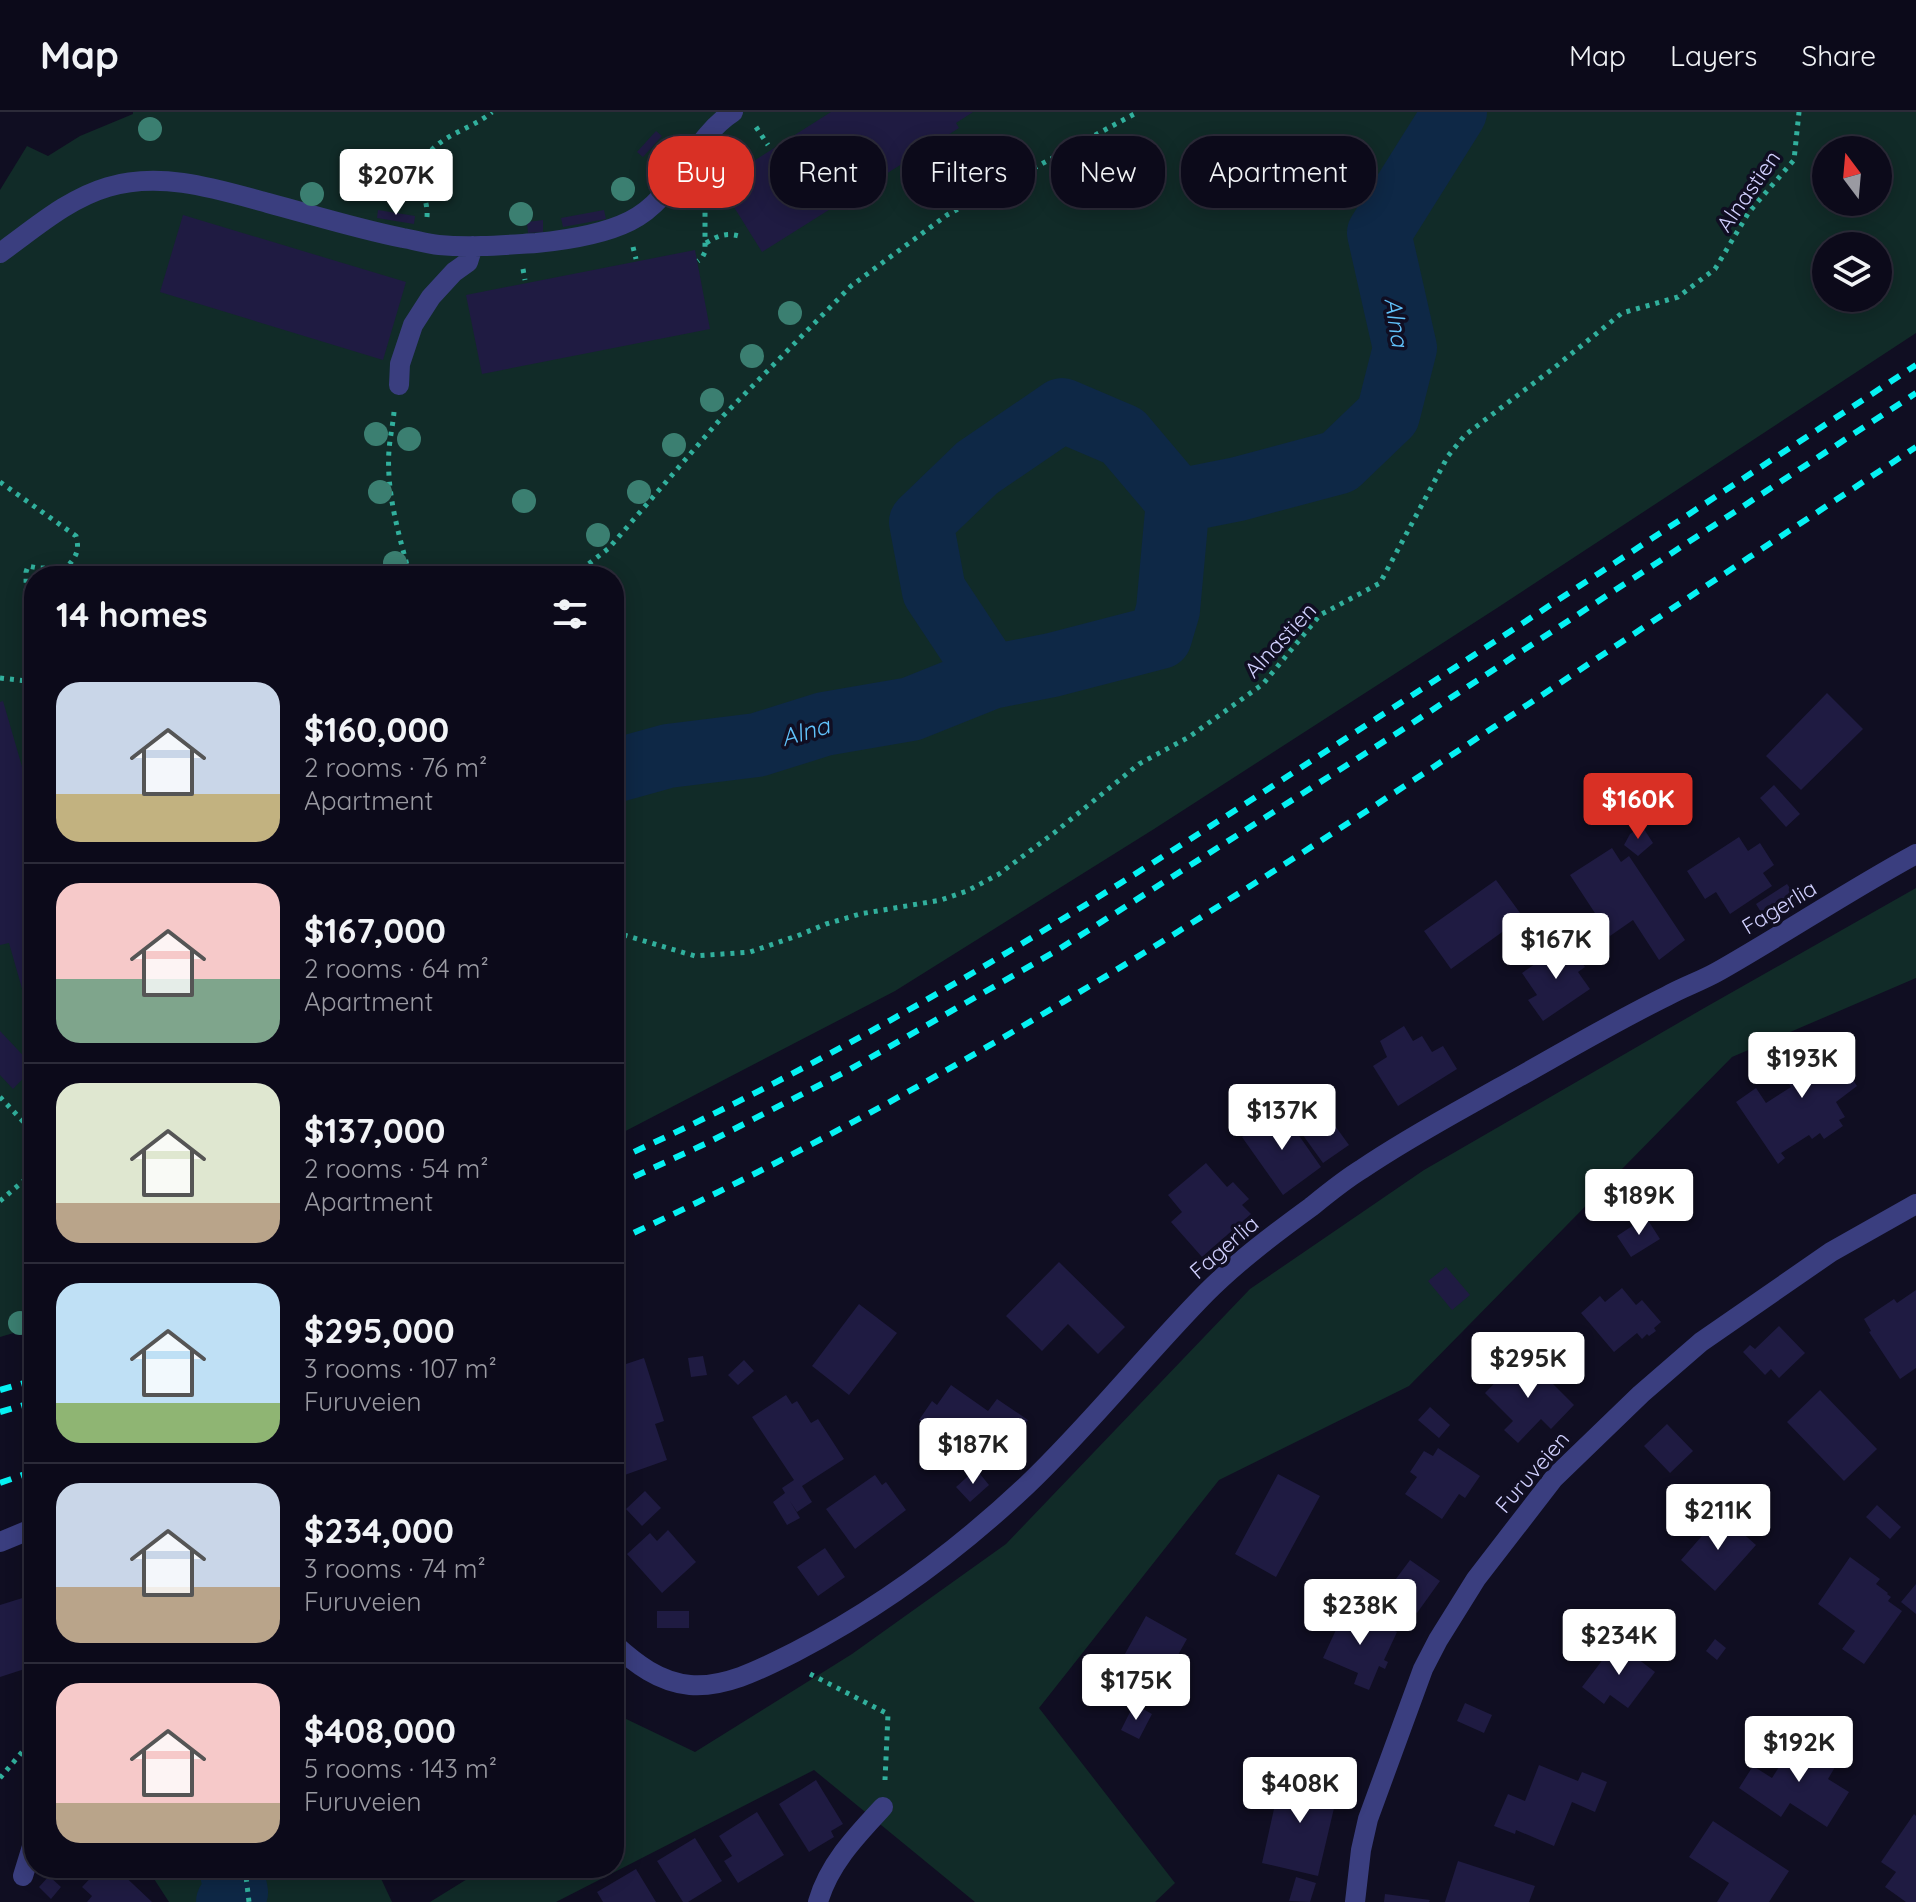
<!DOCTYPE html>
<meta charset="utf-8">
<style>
:root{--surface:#0c0a1a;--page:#151323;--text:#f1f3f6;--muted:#9a9aa2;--line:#2c2b39;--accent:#d93025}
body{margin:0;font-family:Quicksand,sans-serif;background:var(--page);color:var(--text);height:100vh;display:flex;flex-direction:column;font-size:30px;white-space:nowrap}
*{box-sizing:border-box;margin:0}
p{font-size:26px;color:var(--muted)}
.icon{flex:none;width:44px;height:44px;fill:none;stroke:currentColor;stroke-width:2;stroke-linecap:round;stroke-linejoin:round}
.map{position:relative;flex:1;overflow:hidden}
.sheet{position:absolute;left:24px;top:454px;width:600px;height:1312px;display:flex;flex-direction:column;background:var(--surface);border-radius:32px;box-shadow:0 4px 20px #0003,0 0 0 2px var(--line)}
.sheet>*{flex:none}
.guide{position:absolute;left:648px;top:24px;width:760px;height:72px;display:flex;gap:16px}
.needle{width:52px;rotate:344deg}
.fabs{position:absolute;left:1812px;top:24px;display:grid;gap:16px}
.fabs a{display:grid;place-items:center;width:80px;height:80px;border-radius:50%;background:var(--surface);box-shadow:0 4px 20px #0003,0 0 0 2px var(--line);font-size:40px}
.price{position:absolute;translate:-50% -68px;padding:0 18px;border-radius:8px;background:#fff;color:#222;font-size:26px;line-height:52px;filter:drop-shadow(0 2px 4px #0008)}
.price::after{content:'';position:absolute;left:50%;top:48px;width:24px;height:18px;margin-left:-12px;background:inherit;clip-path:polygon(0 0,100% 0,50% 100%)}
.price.selected{background:var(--accent);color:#fff}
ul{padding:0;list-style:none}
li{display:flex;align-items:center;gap:24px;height:200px;padding:0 32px}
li+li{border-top:2px solid var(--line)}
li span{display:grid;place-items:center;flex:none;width:224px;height:160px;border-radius:24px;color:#555}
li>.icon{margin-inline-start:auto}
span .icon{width:96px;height:96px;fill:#fffc;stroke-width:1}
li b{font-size:34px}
h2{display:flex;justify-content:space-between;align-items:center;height:96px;padding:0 32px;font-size:34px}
.tag{padding:0 28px;border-radius:32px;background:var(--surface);box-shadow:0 4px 20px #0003,0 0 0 2px var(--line);font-size:28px;line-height:72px}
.tag.selected{background:var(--accent);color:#fff}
header{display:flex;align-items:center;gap:48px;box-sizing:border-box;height:112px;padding:0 40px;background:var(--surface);border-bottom:2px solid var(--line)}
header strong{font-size:38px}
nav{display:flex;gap:44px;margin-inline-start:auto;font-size:28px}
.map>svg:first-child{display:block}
</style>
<header>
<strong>Map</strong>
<nav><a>Map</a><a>Layers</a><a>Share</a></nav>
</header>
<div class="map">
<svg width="1916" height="1790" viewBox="0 0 1916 1790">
<rect width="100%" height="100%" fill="#100e22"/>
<!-- green -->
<path fill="#112b28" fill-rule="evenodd" d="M133 0H1916V221L1497 496 1154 717 895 879 614 1025V464H34V1215L0 1225V78L27 34 48 44 80 24 133 2ZM1826 38H1878V90H1826ZM1826 134H1878V186H1826Z
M1916 776V866L1732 945 1409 1274 1219 1368 1039 1596 1175 1771 1155 1790H975L814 1658 556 1790H430L485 1756H614V1612L622 1605 695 1640 852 1542 1006 1432 1250 1177 1424 1058 1706 895Z
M147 1756H376L392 1790H169Z"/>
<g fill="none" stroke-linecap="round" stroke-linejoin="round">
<!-- river -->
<path stroke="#0e2846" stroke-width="64" d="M991 565 1052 553 1160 525 1168 498 1178 389
M614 659 668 644 757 633 824 612 911 597 991 565 934 479 921 410 977 356 1062 298 1123 324 1178 389 1238 377 1339 350 1388 303 1405 236 1379 121 1455 0
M228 1790 236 1780 231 1756"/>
</g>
<!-- building -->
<path fill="#1f1b42" d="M831 0H973L956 11 959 16 762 140 719 71Z
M656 19 662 24 643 45 637 40Z
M674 35 680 39 663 61 657 57Z
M378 98 415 104 414 112 377 106Z
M604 98 606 107 563 115 561 106Z
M183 103 406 170 383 248 160 180Z
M543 108V120L528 121 527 110Z
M695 138 710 217 482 262 466 183Z
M1827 581 1863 617 1801 678 1766 644Z
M3 589 34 696V900L29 901 9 831 0 833V590Z
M1774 673 1800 702 1786 715 1760 686Z
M1642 714 1653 731 1638 744 1624 733 1630 722Z
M1739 725 1748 739 1760 731 1774 753 1763 761 1772 774 1730 802 1716 780 1705 787 1687 759Z
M1612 736 1621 750 1629 744 1685 828 1659 848 1633 808 1610 824 1570 763Z
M1496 768 1523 805 1451 857 1424 819Z
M1787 772 1799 789 1767 810 1756 792Z
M1567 830 1585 855 1578 860 1590 877 1543 909 1528 888 1537 883 1522 861Z
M1404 914 1413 929 1422 924 1432 940 1443 934 1457 957 1398 994 1373 954 1387 945 1380 929Z
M0 919 34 955 13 977 0 963Z
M1823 922 1857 974 1836 990 1845 1005 1839 1008 1843 1014 1824 1027 1820 1021 1812 1027 1809 1023 1781 1041 1785 1046 1778 1052 1736 990 1756 976 1766 991 1791 975 1782 962 1785 952 1803 940 1801 937Z
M1281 998 1321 1055 1283 1083 1242 1025Z
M1325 1000 1349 1033 1323 1051 1300 1019Z
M1206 1051 1227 1075 1233 1070 1249 1087 1242 1093 1251 1102 1202 1145 1171 1110 1182 1100 1168 1083Z
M1646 1105 1660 1127 1631 1145 1617 1124Z
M1059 1150 1125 1215 1098 1242 1068 1212 1042 1239 1006 1204Z
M1446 1155 1470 1183 1452 1198 1428 1169Z
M1622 1176 1636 1193 1642 1188 1661 1210 1654 1216 1656 1219 1649 1224 1647 1222 1642 1227 1637 1221 1614 1240 1581 1201 1600 1184 1605 1190Z
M1916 1178V1256L1900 1267 1869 1220 1871 1219 1864 1207 1894 1187 1897 1191Z
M859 1192 897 1221 849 1283 812 1254Z
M1779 1214 1805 1241 1779 1266 1771 1257 1765 1263 1743 1240 1750 1233 1755 1237Z
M703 1244 707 1263 691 1265 688 1246Z
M644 1246 664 1309 655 1312 667 1348 619 1365 618 1362 614 1363V1256Z
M1519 1246 1542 1267 1545 1264 1574 1293 1551 1317 1541 1307 1518 1331 1504 1318 1513 1309 1485 1281Z
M744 1248 754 1259 738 1273 728 1263Z
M951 1273 988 1299 997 1287 1028 1308 1008 1337 977 1315 976 1317 981 1320 969 1337 964 1333 959 1341 921 1315 923 1311 919 1308 932 1289 937 1293Z
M1820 1278 1877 1337 1844 1369 1787 1310Z
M786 1283 792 1292 797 1289 811 1311 818 1307 844 1347 802 1374 812 1390 797 1400 790 1389 800 1406 787 1413 773 1390 785 1381 782 1376 794 1368 752 1305Z
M1430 1295 1450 1313 1439 1326 1418 1308Z
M1667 1312 1693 1339 1670 1361 1644 1334Z
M1438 1336 1480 1364 1465 1386 1459 1382 1442 1407 1405 1382 1417 1365 1410 1360 1424 1339 1433 1344Z
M976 1357 989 1373 970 1390 956 1375Z
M1278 1362 1320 1384 1276 1465 1235 1442Z
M875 1363 882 1373 886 1370 906 1398 855 1437 826 1397Z
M645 1379 661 1396 642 1414 626 1397Z
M1877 1393 1901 1415 1890 1427 1866 1405Z
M1721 1402 1756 1433 1715 1479 1681 1448Z
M668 1418 696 1450 662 1481 627 1442 650 1421 657 1429Z
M825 1436 845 1465 818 1484 797 1455Z
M1850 1445 1880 1467 1876 1472 1888 1481 1887 1482 1891 1485 1888 1489 1902 1499 1864 1552 1842 1537 1855 1519 1818 1492Z
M1410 1448 1440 1469 1417 1501 1387 1479Z
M1916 1472V1502L1901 1490Z
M32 1483 34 1489V1554L0 1565V1493Z
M1346 1496 1397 1520 1384 1548 1388 1550 1385 1557 1379 1554 1369 1578 1354 1572 1358 1561 1323 1546Z
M657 1499H689V1516H657Z
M1146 1504 1187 1527 1165 1566 1154 1560 1146 1574 1116 1558Z
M1715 1527 1726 1536 1717 1548 1706 1539Z
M1616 1530 1655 1560 1628 1596 1610 1583 1604 1592 1582 1575Z
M1465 1591 1492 1603 1484 1621 1457 1609Z
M1134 1592 1152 1602 1139 1627 1121 1618Z
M1798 1625 1838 1650 1828 1667 1849 1680 1827 1715 1790 1691 1781 1705 1739 1676 1753 1654 1772 1666Z
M1539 1653 1578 1669 1582 1660 1607 1670 1595 1700 1572 1690 1554 1734 1516 1718 1515 1722 1494 1714 1508 1682 1525 1689Z
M1282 1661 1339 1675 1318 1764 1262 1751Z
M816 1668 843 1712 831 1719 834 1725 809 1740 779 1692Z
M757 1700 784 1743 738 1771 724 1749 732 1744 719 1724Z
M1914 1702 1916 1704V1790H1906L1885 1775 1896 1760 1881 1750Z
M1713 1709 1789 1759 1769 1790H1717L1729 1771 1689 1745Z
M695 1726 722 1769 688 1790H683L657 1749Z
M1458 1749 1535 1774 1529 1790H1445Z
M100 1756H116L152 1790H87L92 1784 82 1775Z
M636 1757 656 1790H603L597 1780Z
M49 1764 61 1775 51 1787 39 1775Z
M1296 1765 1316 1771 1310 1790 1289 1789Z
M1385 1782 1430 1788 1429 1790H1384Z"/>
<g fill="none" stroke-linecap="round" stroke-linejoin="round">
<!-- path -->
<path stroke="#31b09d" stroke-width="5" stroke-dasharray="4 6" stroke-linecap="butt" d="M756 15 768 33
M693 86 701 91 705 100V140L702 146 698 149
M704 95 720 86
M427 105C428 92 422 80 421 67 420 26 468 21 492 0
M706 131C719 123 727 120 742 125
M633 135 636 147
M523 157 525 168
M394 300C393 312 390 325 389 338 386 381 399 423 410 464
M0 370 76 424C80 439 76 445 66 456H38L28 454 26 460 27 569
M573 464 609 436 723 304 851 174 947 103 1138 0
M0 566 27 569 34 576
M614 820 695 844 750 840 797 824 826 812 860 802 941 788 967 779 999 762 1054 721 1139 652 1189 625 1263 572 1320 503 1380 471 1448 344 1465 323 1555 255 1622 201 1678 185 1715 157 1749 100 1794 48 1799 0
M0 985 34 1021
M0 1089 34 1060
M810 1562 888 1602 885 1668
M0 1666 34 1626
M245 1756 249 1790"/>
<!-- minor -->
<path stroke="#3a3e7f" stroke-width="20" d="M0 141C34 117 67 87 108 75 161 59 217 77 268 91 313 103 358 117 403 126 415 128 427 132 439 133 471 136 504 133 536 131 567 128 602 123 630 109 677 86 690 28 733 0
M399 273 400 252 413 213 431 185 454 160 468 150 473 134
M0 1430 34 1416
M614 1532C636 1552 659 1570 690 1573 726 1576 763 1556 795 1540 880 1496 957 1439 1027 1373 1090 1313 1145 1243 1206 1181 1238 1149 1274 1122 1311 1095 1327 1082 1344 1068 1362 1057 1406 1027 1453 1002 1499 976 1555 945 1610 912 1667 884 1683 875 1701 869 1717 860 1784 822 1848 779 1916 742
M23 1764 34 1728
M818 1790C829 1752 856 1724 883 1695
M1355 1790 1361 1738 1368 1707 1423 1557 1438 1528 1476 1467 1554 1366 1641 1282 1701 1230 1831 1140 1916 1092"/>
<!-- rail -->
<path stroke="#06f2f3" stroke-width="6" stroke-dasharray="12 10" stroke-linecap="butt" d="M614 1049C866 935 1100 787 1331 636 1527 509 1721 381 1916 253
M614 1074 705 1032 847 959 1056 839 1394 623 1916 281
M614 1130C926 986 1209 804 1494 615 1635 521 1775 428 1916 335
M0 1278 34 1268
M0 1300 34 1290
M0 1371 34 1359"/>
</g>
<!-- trees -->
<g fill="#3b7f71">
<circle cx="150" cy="17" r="12"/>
<circle cx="380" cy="51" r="12"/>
<circle cx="623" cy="77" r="12"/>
<circle cx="312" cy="82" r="12"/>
<circle cx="521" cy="102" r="12"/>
<circle cx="790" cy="201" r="12"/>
<circle cx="752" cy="244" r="12"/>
<circle cx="712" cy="288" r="12"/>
<circle cx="376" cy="322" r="12"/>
<circle cx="409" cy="327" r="12"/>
<circle cx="674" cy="333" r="12"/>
<circle cx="380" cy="380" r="12"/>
<circle cx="639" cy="380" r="12"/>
<circle cx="524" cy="389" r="12"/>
<circle cx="598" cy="423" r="12"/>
<circle cx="395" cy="451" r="12"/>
<circle cx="20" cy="1211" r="12"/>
</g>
<g text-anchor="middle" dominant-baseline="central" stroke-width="7" stroke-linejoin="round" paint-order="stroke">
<!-- street labels -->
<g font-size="22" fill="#d1d0fe" stroke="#100e22">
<text transform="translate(1748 79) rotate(-55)">Alnastien</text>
<text transform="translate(1280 528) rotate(-47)">Alnastien</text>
<text transform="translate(1779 795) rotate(-31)">Fagerlia</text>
<text transform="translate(1224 1135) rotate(-41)">Fagerlia</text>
<text transform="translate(1532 1360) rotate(-49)">Furuveien</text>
</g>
<!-- water labels -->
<g font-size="24" font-style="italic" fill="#61c2fb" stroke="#100e22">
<text transform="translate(1397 210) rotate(81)">Alna</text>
<text transform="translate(805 619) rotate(-16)">Alna</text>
</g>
</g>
</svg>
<div class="fabs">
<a><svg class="needle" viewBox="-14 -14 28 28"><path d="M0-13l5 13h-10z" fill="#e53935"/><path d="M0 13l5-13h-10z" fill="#9a9aa2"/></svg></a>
<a><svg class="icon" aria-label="layers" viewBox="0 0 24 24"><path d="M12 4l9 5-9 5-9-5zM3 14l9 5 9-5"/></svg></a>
</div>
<b class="price" style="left:396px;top:105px">$207K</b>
<b class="price selected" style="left:1638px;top:729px">$160K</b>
<b class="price" style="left:1556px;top:869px">$167K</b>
<b class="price" style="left:1802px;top:988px">$193K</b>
<b class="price" style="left:1282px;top:1040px">$137K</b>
<b class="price" style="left:1639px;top:1125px">$189K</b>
<b class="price" style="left:1528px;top:1288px">$295K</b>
<b class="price" style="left:973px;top:1374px">$187K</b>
<b class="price" style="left:1718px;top:1440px">$211K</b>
<b class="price" style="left:1360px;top:1535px">$238K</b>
<b class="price" style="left:1619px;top:1565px">$234K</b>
<b class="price" style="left:1136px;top:1610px">$175K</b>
<b class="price" style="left:1799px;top:1672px">$192K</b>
<b class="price" style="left:1300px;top:1713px">$408K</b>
<div class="guide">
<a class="tag selected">Buy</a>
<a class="tag">Rent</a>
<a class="tag">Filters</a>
<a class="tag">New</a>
<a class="tag">Apartment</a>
</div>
<section class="sheet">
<h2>14 homes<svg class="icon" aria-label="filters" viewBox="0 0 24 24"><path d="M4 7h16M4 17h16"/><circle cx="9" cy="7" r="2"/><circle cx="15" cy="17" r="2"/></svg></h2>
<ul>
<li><span style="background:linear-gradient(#c9d6e8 70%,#c2b280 0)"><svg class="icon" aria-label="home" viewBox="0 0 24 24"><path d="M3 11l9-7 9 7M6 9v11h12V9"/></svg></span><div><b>$160,000</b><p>2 rooms · 76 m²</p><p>Apartment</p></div></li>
<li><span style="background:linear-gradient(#f6c9c9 60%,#7fa58c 0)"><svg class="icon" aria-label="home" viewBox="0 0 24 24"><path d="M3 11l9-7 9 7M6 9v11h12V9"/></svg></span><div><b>$167,000</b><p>2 rooms · 64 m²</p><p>Apartment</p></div></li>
<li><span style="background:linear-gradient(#dfe7d0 75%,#b9a48a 0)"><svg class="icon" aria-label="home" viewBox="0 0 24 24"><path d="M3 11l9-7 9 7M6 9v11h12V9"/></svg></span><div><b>$137,000</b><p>2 rooms · 54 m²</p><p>Apartment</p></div></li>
<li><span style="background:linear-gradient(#bfe0f5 75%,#8fb573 0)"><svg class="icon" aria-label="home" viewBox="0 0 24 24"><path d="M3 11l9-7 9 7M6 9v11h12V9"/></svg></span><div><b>$295,000</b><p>3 rooms · 107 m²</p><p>Furuveien</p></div></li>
<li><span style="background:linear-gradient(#c9d6e8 65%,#b9a48a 0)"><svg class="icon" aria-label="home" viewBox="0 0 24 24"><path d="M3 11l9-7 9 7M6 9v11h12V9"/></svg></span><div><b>$234,000</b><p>3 rooms · 74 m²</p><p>Furuveien</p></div></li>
<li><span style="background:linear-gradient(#f6c9c9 75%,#b9a48a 0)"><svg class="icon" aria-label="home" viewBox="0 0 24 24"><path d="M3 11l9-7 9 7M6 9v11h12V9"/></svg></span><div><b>$408,000</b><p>5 rooms · 143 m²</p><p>Furuveien</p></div></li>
</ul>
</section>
</div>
